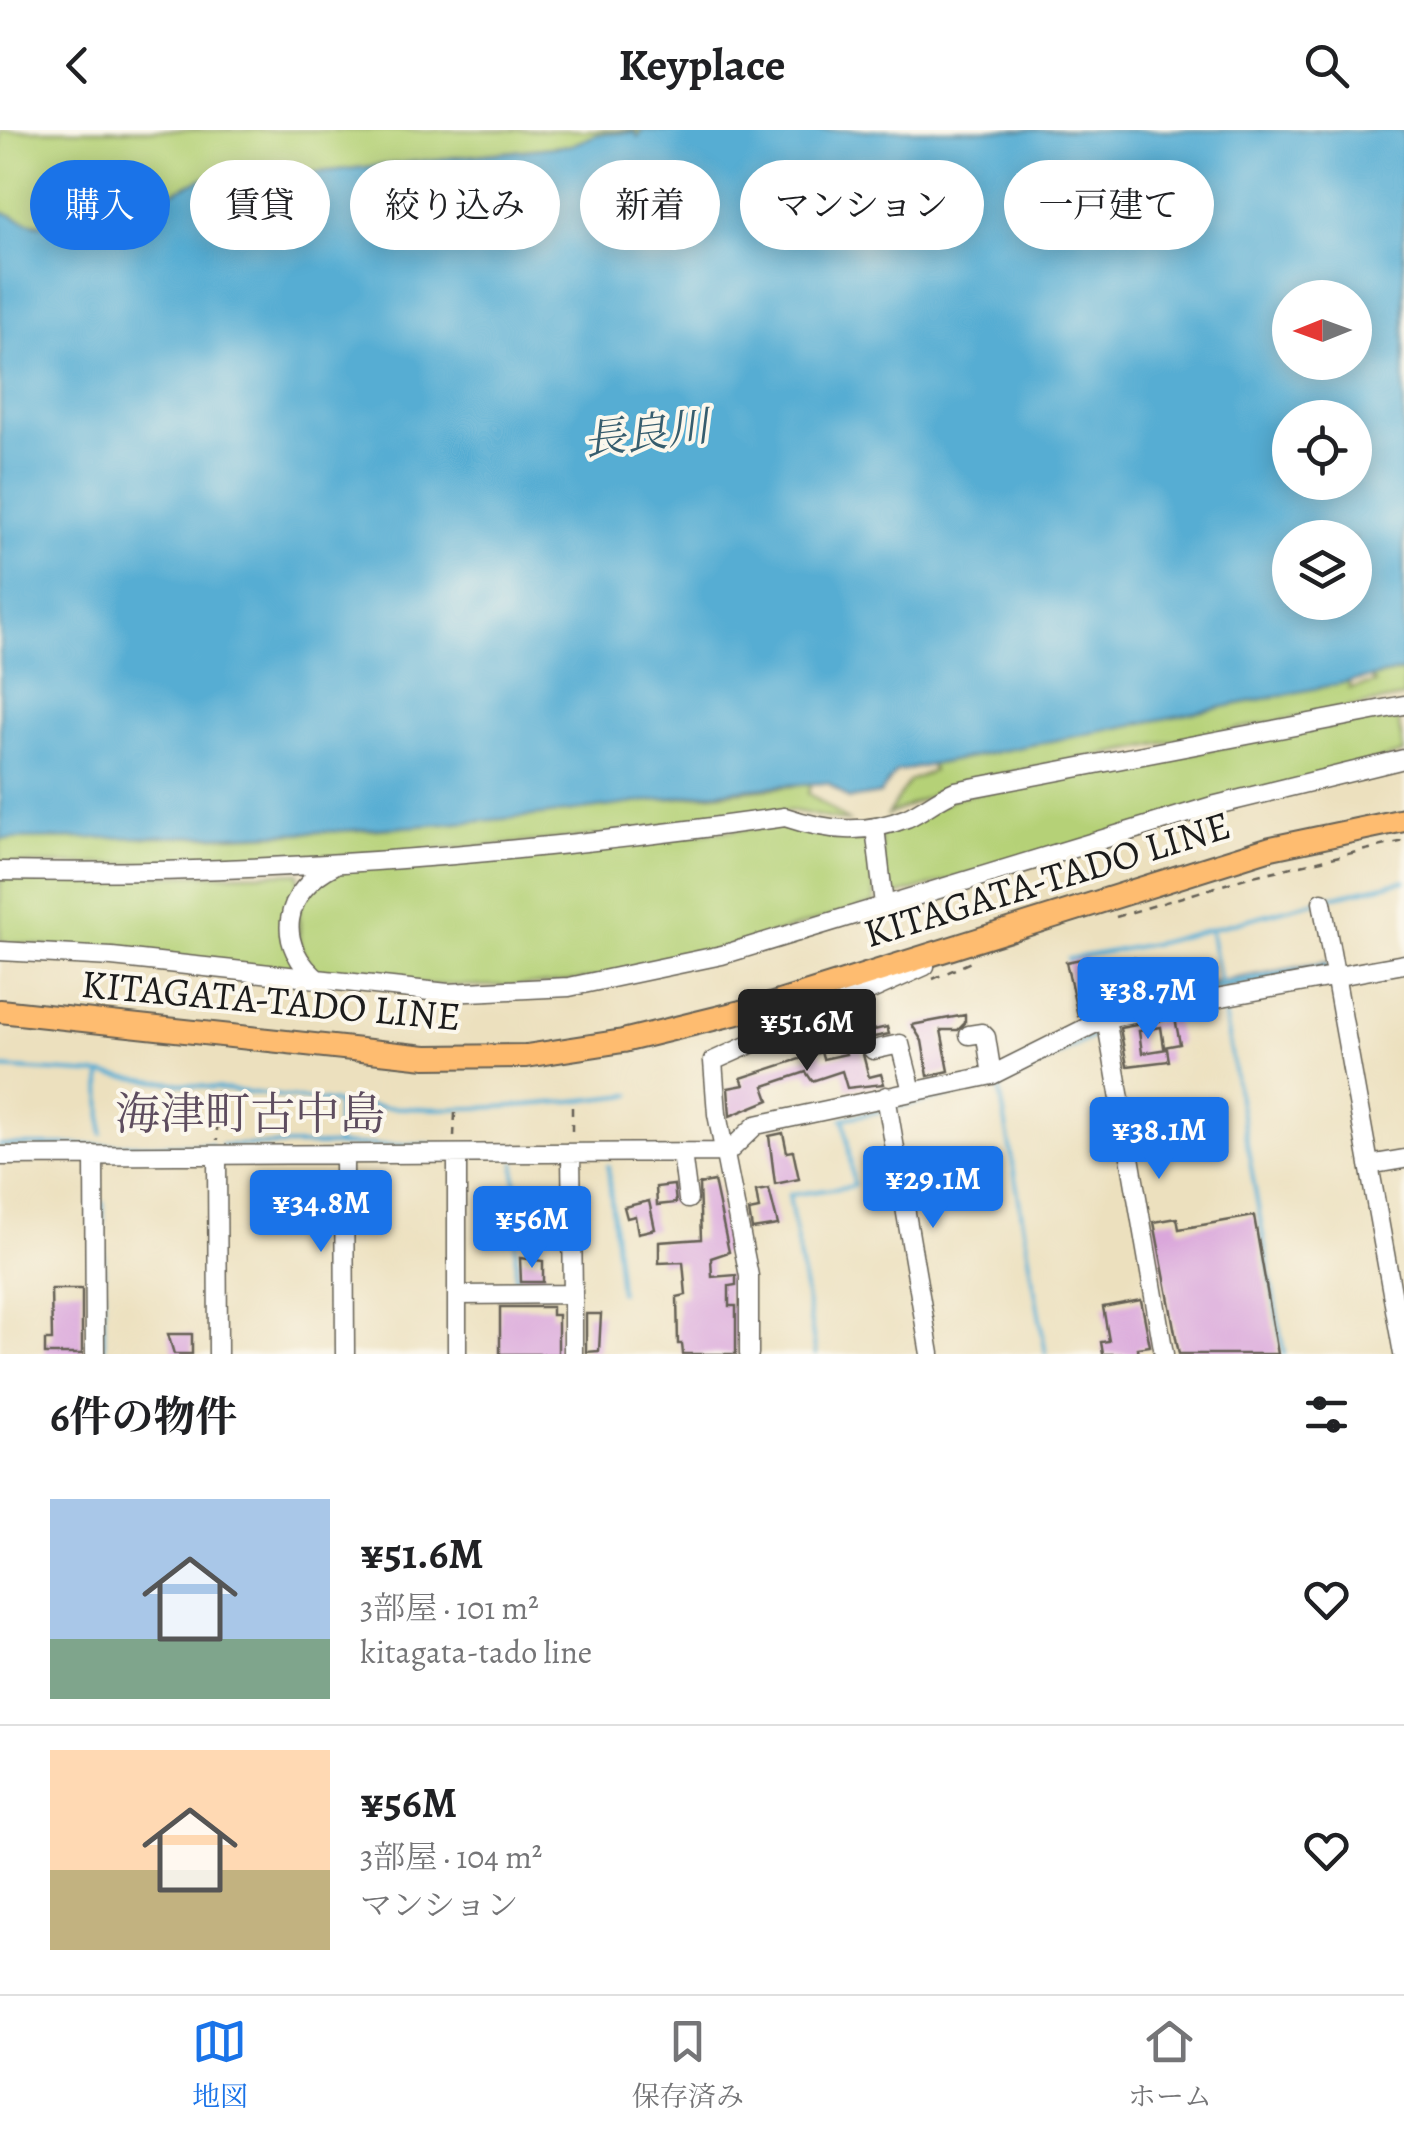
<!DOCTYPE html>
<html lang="ja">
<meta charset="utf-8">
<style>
:root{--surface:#fff;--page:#f6f6f6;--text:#202124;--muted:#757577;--line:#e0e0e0;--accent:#1a73e8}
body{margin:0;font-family:Alegreya,"Noto Serif JP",serif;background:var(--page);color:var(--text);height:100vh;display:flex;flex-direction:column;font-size:38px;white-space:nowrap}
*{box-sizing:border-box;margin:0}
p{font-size:32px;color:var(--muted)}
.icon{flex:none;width:55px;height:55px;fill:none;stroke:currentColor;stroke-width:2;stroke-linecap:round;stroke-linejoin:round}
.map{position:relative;height:1224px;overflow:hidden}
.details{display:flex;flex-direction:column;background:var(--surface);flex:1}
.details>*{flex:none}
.banner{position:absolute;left:30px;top:30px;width:1345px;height:90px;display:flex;gap:20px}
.needle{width:65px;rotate:269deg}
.fabs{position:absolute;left:1272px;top:150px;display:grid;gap:20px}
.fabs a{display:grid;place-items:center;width:100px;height:100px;border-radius:50%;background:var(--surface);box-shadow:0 5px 25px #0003;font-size:50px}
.price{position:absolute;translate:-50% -85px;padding:0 22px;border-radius:10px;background:var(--accent);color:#fff;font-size:32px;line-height:65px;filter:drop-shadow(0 2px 5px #0008)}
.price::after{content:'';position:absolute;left:50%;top:60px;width:30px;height:22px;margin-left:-15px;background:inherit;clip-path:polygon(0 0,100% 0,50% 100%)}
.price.current{background:#222;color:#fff}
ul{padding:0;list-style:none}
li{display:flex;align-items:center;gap:30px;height:250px;padding:0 50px}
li+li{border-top:2px solid var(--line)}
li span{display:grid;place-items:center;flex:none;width:280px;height:200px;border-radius:0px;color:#555}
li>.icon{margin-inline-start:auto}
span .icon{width:120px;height:120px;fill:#fffc;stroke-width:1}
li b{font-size:42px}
h2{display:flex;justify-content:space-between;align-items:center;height:120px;padding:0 50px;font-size:42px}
.chip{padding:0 35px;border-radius:45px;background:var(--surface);box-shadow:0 5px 25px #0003;font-size:35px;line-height:90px}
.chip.current{background:var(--accent);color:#fff}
header{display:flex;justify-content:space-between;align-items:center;height:130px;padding:0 50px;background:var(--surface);font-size:45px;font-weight:600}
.menu{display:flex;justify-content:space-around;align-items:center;height:140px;border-top:2px solid var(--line);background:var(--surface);font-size:28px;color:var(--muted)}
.menu a{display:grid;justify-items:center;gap:5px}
.menu .current{color:var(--accent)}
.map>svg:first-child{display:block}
</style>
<header><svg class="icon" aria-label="back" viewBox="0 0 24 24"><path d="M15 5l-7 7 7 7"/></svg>Keyplace<svg class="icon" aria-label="search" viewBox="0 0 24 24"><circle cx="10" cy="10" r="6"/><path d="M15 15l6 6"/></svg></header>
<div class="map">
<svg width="1404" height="1224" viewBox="0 0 1404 1224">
<rect width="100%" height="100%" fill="#fbf7ec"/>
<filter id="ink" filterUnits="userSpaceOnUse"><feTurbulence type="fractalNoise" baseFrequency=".01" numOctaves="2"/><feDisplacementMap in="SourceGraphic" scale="20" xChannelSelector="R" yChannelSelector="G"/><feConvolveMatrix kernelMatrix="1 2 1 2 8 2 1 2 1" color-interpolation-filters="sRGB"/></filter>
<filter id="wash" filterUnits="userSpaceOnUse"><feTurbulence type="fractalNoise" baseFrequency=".0048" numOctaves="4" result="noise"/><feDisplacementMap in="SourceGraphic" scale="40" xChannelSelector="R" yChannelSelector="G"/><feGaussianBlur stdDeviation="2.25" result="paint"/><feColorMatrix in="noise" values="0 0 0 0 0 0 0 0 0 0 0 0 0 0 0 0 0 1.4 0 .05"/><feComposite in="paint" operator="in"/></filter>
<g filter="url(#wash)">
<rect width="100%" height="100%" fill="#ece0be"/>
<!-- green -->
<path fill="#b5d177" stroke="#68764a" stroke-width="2.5" d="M0 0H643L637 8C618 0 592 12 571 15L254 49C219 33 190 57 157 68L143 61 53 95 20 92 0 81Z
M1404 541V567L961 652 888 685 909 651 933 641 931 635 1349 551V559L1375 553 1370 548Z
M1397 584 1404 623 893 766 887 763 880 703 956 667Z
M811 654 808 663 848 691C827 691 809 681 789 681 724 682 657 699 593 706 397 726 197 738 0 734V709L235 706 381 699Z
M784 695 869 706 875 773C774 803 670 840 564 852 483 861 402 853 321 846 295 824 296 800 301 768L335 740Z
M299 743 300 843 296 844 0 811V748Z"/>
<!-- water -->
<path fill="#56add3" stroke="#396478" stroke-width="2.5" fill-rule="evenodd" d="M643 0H1404V541L896 642 880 664 849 669 828 653C720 657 611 679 503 689 335 705 168 708 0 709V81C15 85 27 95 44 95 57 96 129 68 143 61L158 68C191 57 217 32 254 49L571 15 598 4 635 2 638 7ZM1290 168H1355V232H1290ZM1290 288H1355V352H1290ZM1290 408H1355V472H1290Z
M1327 832 1328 842 1148 873 1146 864Z"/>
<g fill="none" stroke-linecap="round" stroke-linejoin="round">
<!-- stream -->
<path stroke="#56add3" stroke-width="4" d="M1326 768 1404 751
M1210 799 1220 853
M1068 829 1158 813 1317 771
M1222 872 1284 1224
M0 938 100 944
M999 955 1046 1224
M896 978 1008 952 1099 903
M842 989 882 981
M102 1004 101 944 337 973
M337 1014V973C437 985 531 976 631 965
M0 1015H212
M222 1015H432
M515 1032 516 1158
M608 1036 620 1162
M103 1073 104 1224
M816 1224 789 1065 854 1056 844 989"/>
</g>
<g id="blocks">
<!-- building -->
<path fill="#daa7db" d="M1086 828 1092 843 1122 842 1126 864 1113 866 1112 858 1091 862 1095 880 1078 886 1066 832Z
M965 885V893L958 900H941L949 941 928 946 922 911 912 895Z
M1175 888 1180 914 1164 917 1161 897 1139 901 1142 923 1167 919 1169 931 1127 936 1120 898Z
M887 897 889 904 869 908 861 917 869 947 881 944 884 954 847 958 842 941 812 951 806 942 764 956 769 970 730 986 728 958 744 955 741 948 821 922 823 929 846 924 844 917 860 913 857 904Z
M783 1003 787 1022 793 1021 799 1049 775 1054 769 1006Z
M714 1051 729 1122 711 1128 712 1147 736 1145V1155L729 1156V1176H736V1224H683L682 1214H678L677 1167 686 1165 683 1132 659 1133V1112L701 1109 699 1054Z
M674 1055 676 1073 657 1075 656 1057Z
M769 1059 778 1095 752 1099 749 1081 759 1079 756 1061Z
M649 1071 655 1099 638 1103 635 1086 627 1088 624 1077Z
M1254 1086 1278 1224H1179L1154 1092 1177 1088 1179 1099Z
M520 1128 543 1131V1152H521Z
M51 1159H82V1224H45V1210H52Z
M1141 1170 1150 1216 1137 1218 1138 1224H1103L1101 1212 1109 1211 1103 1177Z
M500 1177H552V1185H558V1224H500Z
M586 1184H601L599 1221 586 1222Z
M168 1204H192V1224H174Z"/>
</g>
</g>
<g filter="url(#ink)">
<use href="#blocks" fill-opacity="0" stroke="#656155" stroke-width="2.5"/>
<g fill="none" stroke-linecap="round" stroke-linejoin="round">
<defs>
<path id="minor" d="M875 697 884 775
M0 741C262 746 526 724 785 687 827 701 865 705 907 688 924 680 938 668 955 661L1404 575
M1322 772 1403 1224
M0 821 112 827 448 863 569 857 722 825 1212 676 1404 629
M1134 837 1142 881
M321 852C272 815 283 760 335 735
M1106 888 1164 1224
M969 905 982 903 986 907 992 945
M873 920 900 914 912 961
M886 966 930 1224
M682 1023 688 1069
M94 1025 95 1224
M217 1025 218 1224
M344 1025 345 1224
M457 1025V1224
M0 1026 728 1022 756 995 992 945 1106 888 1404 834
M1369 1035 1404 1029
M573 1164V1224
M457 1165 573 1164 571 1025
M749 1224V1146L717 984 713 931 925 836"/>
<path id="major" d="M0 881 426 927 526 926 623 911 770 875 1271 718 1404 690"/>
</defs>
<!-- minor casing -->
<use href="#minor" stroke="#656155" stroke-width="21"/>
<!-- major casing -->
<use href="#major" stroke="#656155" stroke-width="26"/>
<!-- path -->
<path stroke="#656155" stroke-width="2.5" stroke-dasharray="8 8" stroke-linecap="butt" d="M1116 787 1249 747 1404 711
M933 849 971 832
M217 961V1010
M572 977V1005
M454 1007 455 983"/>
<!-- minor -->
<use href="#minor" stroke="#fff" stroke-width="18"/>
<!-- major -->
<use href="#major" stroke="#febc70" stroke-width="22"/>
</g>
</g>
<g text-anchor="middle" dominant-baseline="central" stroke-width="8" stroke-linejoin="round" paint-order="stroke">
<!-- street labels -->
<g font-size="40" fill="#1c1c1c" stroke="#fbf7ec">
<text transform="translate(1047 749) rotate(-17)">KITAGATA-TADO LINE</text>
<text transform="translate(271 870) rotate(5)">KITAGATA-TADO LINE</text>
</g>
<!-- water labels -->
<g font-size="42" font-style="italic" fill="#365d6e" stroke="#fbf7ec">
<text transform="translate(646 303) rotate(-7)">長良川</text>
</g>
<!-- quarter labels -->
<g font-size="45" fill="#5e4d5f" stroke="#fbf7ec">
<text x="250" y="984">海津町古中島</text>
</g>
</g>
</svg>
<div class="fabs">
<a><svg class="needle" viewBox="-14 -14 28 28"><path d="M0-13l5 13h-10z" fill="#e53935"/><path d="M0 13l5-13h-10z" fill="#757577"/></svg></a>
<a><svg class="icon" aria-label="locate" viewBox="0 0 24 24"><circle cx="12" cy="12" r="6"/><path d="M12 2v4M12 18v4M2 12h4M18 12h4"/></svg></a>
<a><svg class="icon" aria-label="layers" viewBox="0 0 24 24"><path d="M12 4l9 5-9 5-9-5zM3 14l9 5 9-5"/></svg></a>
</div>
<b class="price" style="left:1148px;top:912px">¥38.7M</b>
<b class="price current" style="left:807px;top:944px">¥51.6M</b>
<b class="price" style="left:1159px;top:1052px">¥38.1M</b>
<b class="price" style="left:933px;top:1101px">¥29.1M</b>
<b class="price" style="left:321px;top:1125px">¥34.8M</b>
<b class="price" style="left:532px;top:1141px">¥56M</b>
<div class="banner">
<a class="chip current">購入</a>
<a class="chip">賃貸</a>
<a class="chip">絞り込み</a>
<a class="chip">新着</a>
<a class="chip">マンション</a>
<a class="chip">一戸建て</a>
</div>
</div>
<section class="details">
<h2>6件の物件<svg class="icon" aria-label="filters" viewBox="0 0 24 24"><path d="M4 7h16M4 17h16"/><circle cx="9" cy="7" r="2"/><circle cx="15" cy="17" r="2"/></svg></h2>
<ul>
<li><span style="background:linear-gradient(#a9c7e8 70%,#7fa58c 0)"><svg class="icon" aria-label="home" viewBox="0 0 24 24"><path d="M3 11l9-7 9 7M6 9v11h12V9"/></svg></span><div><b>¥51.6M</b><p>3部屋 · 101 m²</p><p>kitagata-tado line</p></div><svg class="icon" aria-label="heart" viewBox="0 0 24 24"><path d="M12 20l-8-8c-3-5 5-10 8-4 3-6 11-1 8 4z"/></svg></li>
<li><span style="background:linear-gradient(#ffd9b3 60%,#c2b280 0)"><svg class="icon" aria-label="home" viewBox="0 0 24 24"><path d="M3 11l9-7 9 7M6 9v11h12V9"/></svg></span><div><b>¥56M</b><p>3部屋 · 104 m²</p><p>マンション</p></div><svg class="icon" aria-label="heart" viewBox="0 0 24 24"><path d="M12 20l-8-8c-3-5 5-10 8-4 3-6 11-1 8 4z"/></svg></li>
</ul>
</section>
<nav class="menu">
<a class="current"><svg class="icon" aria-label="map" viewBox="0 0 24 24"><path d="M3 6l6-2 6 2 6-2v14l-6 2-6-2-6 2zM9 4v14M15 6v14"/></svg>地図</a>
<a><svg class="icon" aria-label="saved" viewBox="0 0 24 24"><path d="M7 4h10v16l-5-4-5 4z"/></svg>保存済み</a>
<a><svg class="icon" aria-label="home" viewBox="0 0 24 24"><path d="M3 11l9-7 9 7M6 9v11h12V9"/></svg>ホーム</a>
</nav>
